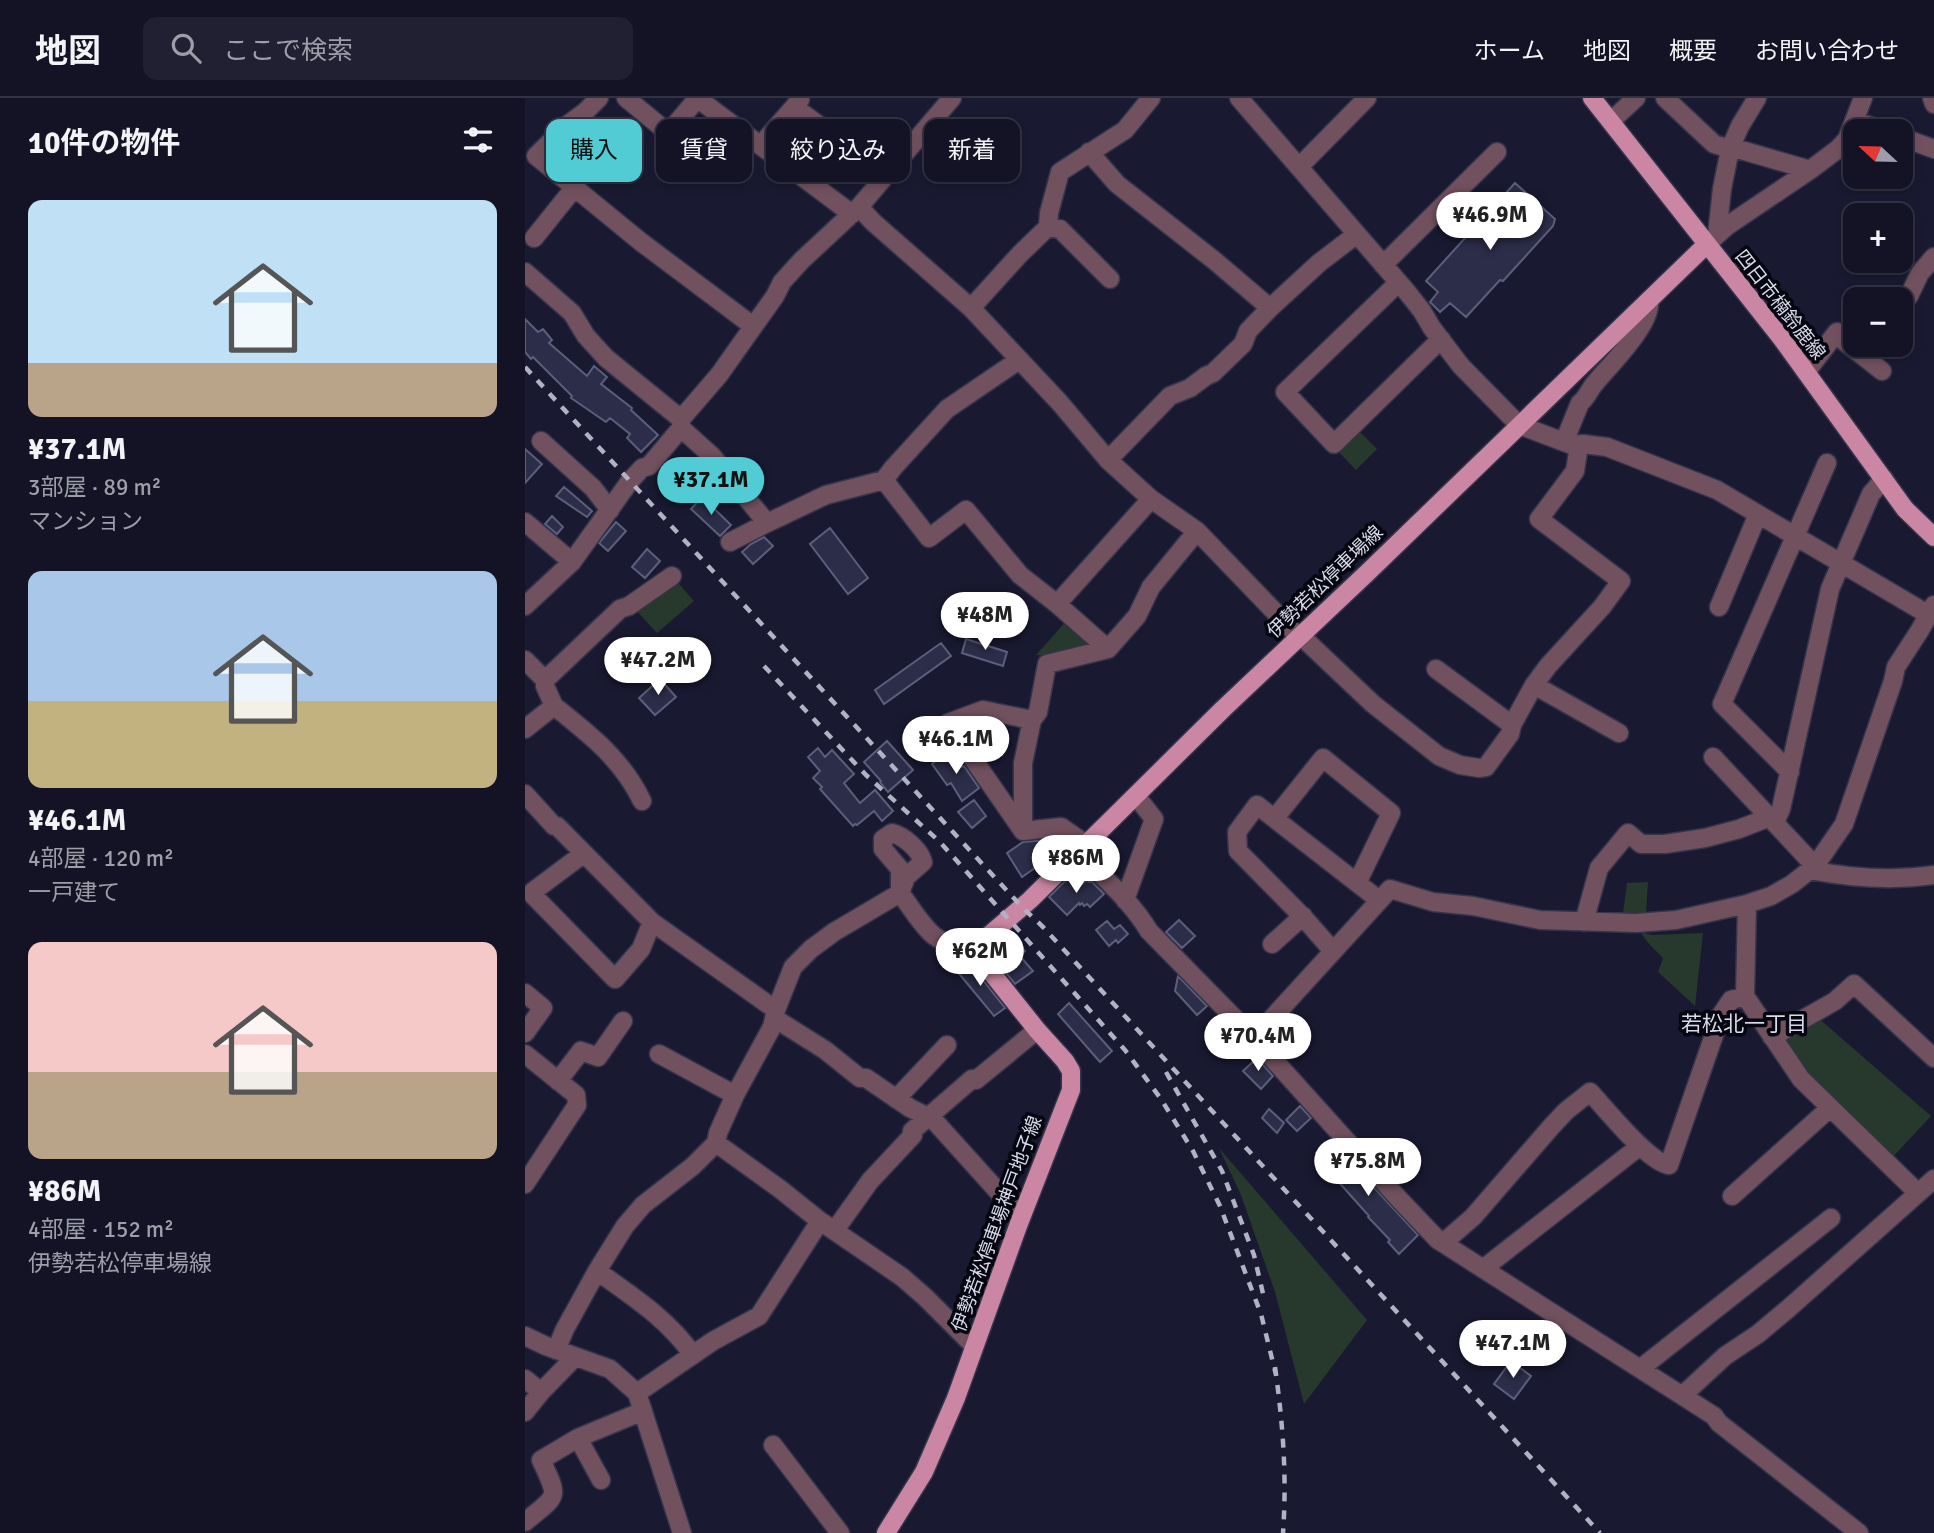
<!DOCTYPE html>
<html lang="ja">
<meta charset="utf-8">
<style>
:root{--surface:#131325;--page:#202032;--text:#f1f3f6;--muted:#9d9ea7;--line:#323242;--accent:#51ccd5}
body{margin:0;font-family:Signika,"Noto Sans JP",sans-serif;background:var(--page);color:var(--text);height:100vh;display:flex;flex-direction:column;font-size:26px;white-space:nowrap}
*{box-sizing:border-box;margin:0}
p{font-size:23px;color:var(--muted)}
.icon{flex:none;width:38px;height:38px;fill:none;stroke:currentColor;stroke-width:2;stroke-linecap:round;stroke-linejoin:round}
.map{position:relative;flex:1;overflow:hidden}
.drawer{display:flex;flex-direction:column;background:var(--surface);width:525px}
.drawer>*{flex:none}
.hud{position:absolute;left:21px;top:21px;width:665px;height:63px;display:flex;gap:14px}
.needle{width:46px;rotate:292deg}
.controls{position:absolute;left:1318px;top:21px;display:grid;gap:14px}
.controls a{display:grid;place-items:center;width:70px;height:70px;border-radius:14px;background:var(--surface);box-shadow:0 4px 10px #0003,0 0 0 2px var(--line);font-size:35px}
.price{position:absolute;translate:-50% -60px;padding:0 16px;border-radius:24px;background:#fff;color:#222;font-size:23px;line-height:46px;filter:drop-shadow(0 2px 4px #0008)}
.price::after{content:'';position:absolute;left:50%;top:42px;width:21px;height:16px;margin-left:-10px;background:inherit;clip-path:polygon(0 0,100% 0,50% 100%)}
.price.selected{background:var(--accent);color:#111}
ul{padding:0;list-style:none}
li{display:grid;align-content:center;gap:14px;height:371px;padding:0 28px}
li span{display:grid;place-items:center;height:217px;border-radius:14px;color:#555}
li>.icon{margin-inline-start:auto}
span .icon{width:126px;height:126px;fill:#fffc;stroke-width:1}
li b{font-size:30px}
h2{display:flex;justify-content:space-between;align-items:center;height:84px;padding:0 28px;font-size:30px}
.chip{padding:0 24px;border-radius:14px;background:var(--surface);box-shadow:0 4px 10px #0003,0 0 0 2px var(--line);font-size:24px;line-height:63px}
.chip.selected{background:var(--accent);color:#111}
header{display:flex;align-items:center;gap:42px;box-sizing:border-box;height:98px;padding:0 35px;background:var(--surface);border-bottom:2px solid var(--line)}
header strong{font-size:33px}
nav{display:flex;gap:38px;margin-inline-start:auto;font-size:24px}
.search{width:490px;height:63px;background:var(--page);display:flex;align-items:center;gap:18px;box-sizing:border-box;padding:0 24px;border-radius:14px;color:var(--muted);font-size:26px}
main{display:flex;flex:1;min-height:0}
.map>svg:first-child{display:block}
</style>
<header>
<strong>地図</strong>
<div class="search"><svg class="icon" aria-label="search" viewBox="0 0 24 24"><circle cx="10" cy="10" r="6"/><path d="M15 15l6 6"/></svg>ここで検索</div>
<nav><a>ホーム</a><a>地図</a><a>概要</a><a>お問い合わせ</a></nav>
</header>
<main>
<section class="drawer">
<h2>10件の物件<svg class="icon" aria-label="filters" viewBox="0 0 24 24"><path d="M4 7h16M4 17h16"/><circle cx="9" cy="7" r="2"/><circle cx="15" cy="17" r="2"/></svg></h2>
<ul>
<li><span style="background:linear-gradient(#bfe0f5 75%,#b9a48a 0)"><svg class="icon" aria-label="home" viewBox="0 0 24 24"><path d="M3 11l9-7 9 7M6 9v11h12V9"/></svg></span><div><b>¥37.1M</b><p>3部屋 · 89 m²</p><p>マンション</p></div></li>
<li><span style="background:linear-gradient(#a9c7e8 60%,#c2b280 0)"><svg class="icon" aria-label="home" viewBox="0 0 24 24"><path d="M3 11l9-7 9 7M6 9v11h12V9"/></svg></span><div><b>¥46.1M</b><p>4部屋 · 120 m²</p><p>一戸建て</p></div></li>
<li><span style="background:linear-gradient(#f6c9c9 60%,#b9a48a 0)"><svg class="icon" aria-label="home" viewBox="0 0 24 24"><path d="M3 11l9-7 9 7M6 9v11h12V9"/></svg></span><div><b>¥86M</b><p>4部屋 · 152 m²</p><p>伊勢若松停車場線</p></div></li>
</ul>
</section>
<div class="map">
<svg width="1409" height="1435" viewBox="0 0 1409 1435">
<rect width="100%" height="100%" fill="#191931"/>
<!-- green -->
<path fill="#27392c" d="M832 331 852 351 831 372 811 351Z
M148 479 169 503 132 535 108 509Z
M543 521 568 544 564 551 535 558 511 557Z
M1123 784 1121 815H1098L1102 785Z
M1116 834 1127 837 1178 835 1170 908 1133 874 1138 860C1130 851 1121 845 1116 834Z
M1291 918 1406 1018 1365 1062 1286 983 1254 939Z
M694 1050 842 1222 779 1306 750 1194 716 1097Z"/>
<!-- building -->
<path fill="#2c2d48" stroke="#5c5e7b" stroke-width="2" d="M990 85 1030 121 1028 128 978 183 975 182 941 219 925 205 915 214 905 204 913 194 901 183Z
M0 221 13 234 18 231 27 242 24 245 62 278 69 268 82 279 76 286 107 310 106 312 133 337 116 354 102 340 105 336 85 320 81 324 46 300 47 298 8 259 6 261 0 254Z
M0 351 17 366 0 385Z
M39 389 67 413 62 419 31 398Z
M177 399 206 427 195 438 166 411Z
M27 418 38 429 32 436 20 426Z
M91 424 101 433 83 453 74 445Z
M305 430 343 480 323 496 285 446Z
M239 439 248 448 228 466 217 454 226 446Z
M122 451 135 463 120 480 107 469Z
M441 541 482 554 478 568 437 555Z
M416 545 426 558 359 606 350 592Z
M135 581 151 599 130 617 114 600Z
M362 643 388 672 363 694 355 684 356 683 339 664Z
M293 650 300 659 307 652 329 676 319 685 335 705 350 692 368 713 357 723 349 713 332 727 330 726 328 728 295 691 297 689 288 680 295 673 283 659Z
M426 655 437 669 439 668 454 690 437 703 426 685 422 687 407 666 417 658 420 661Z
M449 702 461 718 447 730 433 714Z
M533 741 540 750 528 758 529 760 517 768 514 767 497 779 482 755 498 744Z
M546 777 556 787 562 782 564 784 566 783 579 796 565 809 562 806 559 808 557 805 555 807 554 805 542 817 524 799Z
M654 822 670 838 657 850 641 834Z
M582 823 589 831 595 827 603 836 593 845 591 842 584 848 571 832Z
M485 837 500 853 495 858 508 873 490 886 465 855Z
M442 862 480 910 469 918 431 872Z
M653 878 682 908 672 917 650 893Z
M544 905 587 953 575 964 533 916Z
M732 960 748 978 736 991 718 973Z
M775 1008 786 1020 772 1033 761 1022Z
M744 1011 759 1025 752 1035 737 1020Z
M805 1042 893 1137 874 1156 863 1144 865 1142 843 1119 844 1118 801 1070 803 1067 791 1055Z
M986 1263 1006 1278 989 1301 969 1286Z"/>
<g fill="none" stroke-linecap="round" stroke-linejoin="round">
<defs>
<path id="minor" d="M74 0 60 14 41 28 11 58 116 144 228 228
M101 0 170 57
M172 0 327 116
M714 0 882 194 897 213 907 230 936 268 994 327 1047 347 1058 346 1082 349 1192 392 1404 517
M1140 0 1189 46 1205 51
M1407 0 1409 6
M269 9 362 77
M1086 23 1111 0
M1330 23 1360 33
M143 35 173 0
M1376 39 1409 51
M236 47 275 2
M1206 49 1285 72
M564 54 592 86 690 163 745 210
M775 68 842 0
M334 109 348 124 446 210 535 305 583 362 626 401 672 433 774 539
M523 129 524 115 535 74 600 32 626 0
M1192 137 1197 91 1205 51 1215 28 1232 0
M9 140 50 89
M1182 146 1202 128 1285 72 1313 51 1322 41 1338 0
M858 167 972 54
M0 174 47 215 61 238 81 260 156 321
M873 185 760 294 809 346 916 241
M1384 198 1395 175 1409 159
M446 210 495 156 523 129 535 131 585 181
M1319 238 1320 244 1357 273
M1281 274 1312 234 1319 238 1330 224
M156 330 187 358 242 425 301 397 359 382 368 370 422 311 494 262
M16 343 68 390 85 412
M1039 344 1055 305C1062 300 1065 290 1071 284 1085 267 1128 225 1124 202
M583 362 645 298 665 290 681 278 688 275 718 246 723 233 745 210 794 165 832 136
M359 382 404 440 441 412 495 477 532 506 626 401
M0 424 47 464
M205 444 242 425
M532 506 583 551 612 518 626 489 672 433
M0 508 47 464 105 383 117 370 124 368 156 330V321L194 277 250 198 257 184 277 162 334 109 427 0
M1194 509 1233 416
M775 537 848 606 914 658 935 667 954 670 961 669 985 636 987 627 911 571
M0 562 20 582V588L29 608 0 631
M20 582 95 511 104 508 147 478
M1009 587 1094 635
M29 608C64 636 97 661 117 703
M987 627 1009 587 1023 568 1077 509 1096 483 1014 421 1050 373 1054 347
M1188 659 1290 768
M1265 674 1197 606 1302 365
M0 696 29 728H32L127 824 251 912
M750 720 798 660 866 715 832 785
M1250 724 1256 711 1305 491 1346 396 1359 381
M498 733 423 625 458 612 507 622
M367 735C379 738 395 752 398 764L381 779 375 795V771L358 751V741Z
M562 747 536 729 498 733V665L507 622 513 614 522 566 583 551
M553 754C578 779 606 803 624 833L729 940 874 1101 913 1142 1189 1318 1194 1325 1334 1435
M58 756 6 795 90 881 116 851 127 824
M1285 772C1326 780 1368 783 1409 777
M600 802 629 721 611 698
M1222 806 1220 898 1276 981 1393 1095
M1059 824 1074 770 1103 735 1116 746H1140L1180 740 1214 731 1245 719
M747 846 778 818
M808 853 779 820 713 753 712 734 732 707 854 802
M0 895 18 910 0 935
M249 920 300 952 335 980H341L385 1010 403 1019
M1247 939 1310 903 1329 886 1409 960
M729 940 865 791 908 804 948 808 1015 822 1111 825 1151 822 1222 806 1246 798 1267 786 1290 768 1319 726 1368 583 1371 569 1395 532 1409 507
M0 956 51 997 52 1007 0 1086
M134 956 210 997
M33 983 56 953 73 959 98 923
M371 1001 422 947
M405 1018 496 1119
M191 1045 255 1091 295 1123 377 1179 400 1199 449 1248
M1207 1098 1305 1010
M310 1132 345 1083 388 1037 387 1033 447 981 451 982 512 932
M918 1145 948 1119 1026 1029 1041 1013 1065 994C1081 1011 1123 1064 1144 1067L1196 917 1206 902 1220 898
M959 1170 1115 1048
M72 1173C107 1198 143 1221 168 1257
M0 1238 21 1248 85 1271 112 1295 157 1435
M31 1252 40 1231 72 1173 100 1128 118 1107 168 1068 191 1045 193 1035 210 997 247 929 251 912 268 869 286 851 309 834 375 795C396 822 407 851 446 849
M1116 1270 1306 1120
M0 1281 16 1294
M112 1295 188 1243 234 1218 295 1123
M1158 1297 1200 1258 1233 1236 1264 1210 1409 1081
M0 1314 16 1294 50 1259
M53 1340 76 1382
M248 1347 315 1435
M0 1424C33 1396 35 1402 16 1362L53 1340 118 1313"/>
<path id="major" d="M1067 0 1257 241 1380 411 1409 439
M361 1435 399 1374 431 1300 493 1128 546 992V973L540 963 512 932 446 849 454 846 505 802 698 611 841 476 1182 146"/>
</defs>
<!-- minor casing -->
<use href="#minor" stroke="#34344b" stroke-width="21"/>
<!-- major casing -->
<use href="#major" stroke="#34344b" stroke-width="21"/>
<!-- minor -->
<use href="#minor" stroke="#72515e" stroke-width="18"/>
<!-- major -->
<use href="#major" stroke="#ca86a2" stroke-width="18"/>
<!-- rail -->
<path stroke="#b2b2c5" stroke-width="4.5" stroke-dasharray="9 9" stroke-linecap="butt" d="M0 269 497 809 518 829 1075 1435
M239 568 341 677 415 744 600 952 636 1001 668 1053 695 1108 736 1216 751 1277
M641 974 697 1073 729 1157 739 1200
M750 1269C758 1326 762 1378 758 1435"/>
</g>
<g text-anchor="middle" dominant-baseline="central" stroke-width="7" stroke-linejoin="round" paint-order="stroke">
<!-- street labels -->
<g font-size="19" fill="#d8d9ea" stroke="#05060f">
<text transform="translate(1255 207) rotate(52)">四日市楠鈴鹿線</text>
<text transform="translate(800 484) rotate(-44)">伊勢若松停車場線</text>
<text transform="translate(472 1126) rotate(-70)">伊勢若松停車場神戸地子線</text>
</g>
<!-- neighbourhood labels -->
<g font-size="21" fill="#d8d9ea" stroke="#05060f">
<text x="1219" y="926">若松北一丁目</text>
</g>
</g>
</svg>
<div class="controls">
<a><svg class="needle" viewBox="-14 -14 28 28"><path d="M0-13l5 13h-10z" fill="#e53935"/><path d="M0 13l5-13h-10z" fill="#9d9ea7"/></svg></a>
<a>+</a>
<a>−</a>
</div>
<b class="price" style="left:965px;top:154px">¥46.9M</b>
<b class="price selected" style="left:186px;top:419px">¥37.1M</b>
<b class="price" style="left:460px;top:554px">¥48M</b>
<b class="price" style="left:133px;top:599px">¥47.2M</b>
<b class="price" style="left:431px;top:678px">¥46.1M</b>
<b class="price" style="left:551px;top:797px">¥86M</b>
<b class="price" style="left:455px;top:890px">¥62M</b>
<b class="price" style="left:733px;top:975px">¥70.4M</b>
<b class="price" style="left:843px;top:1100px">¥75.8M</b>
<b class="price" style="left:988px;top:1282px">¥47.1M</b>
<div class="hud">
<a class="chip selected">購入</a>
<a class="chip">賃貸</a>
<a class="chip">絞り込み</a>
<a class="chip">新着</a>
</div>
</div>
</main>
